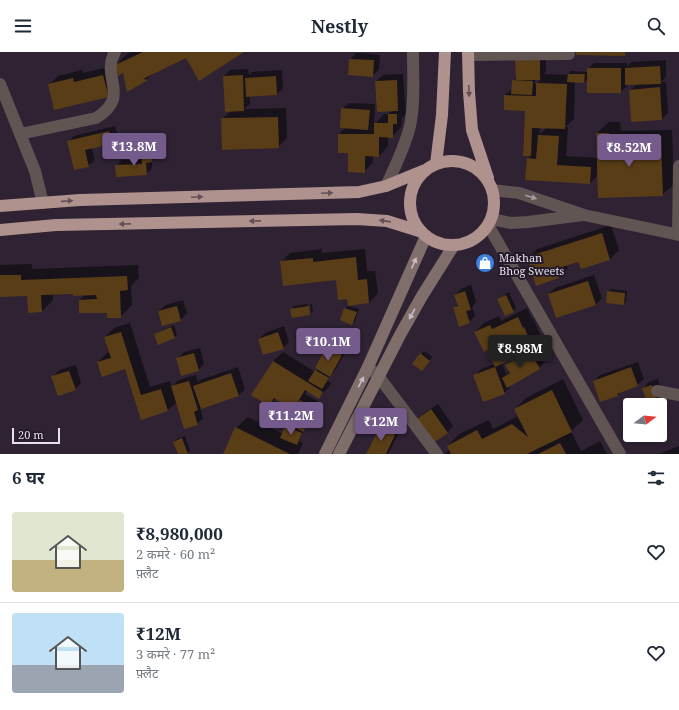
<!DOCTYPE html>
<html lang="hi">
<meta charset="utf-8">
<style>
:root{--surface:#fff;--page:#f2f2f3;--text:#1f2937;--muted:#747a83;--line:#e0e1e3;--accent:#745b8c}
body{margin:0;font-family:"Noto Serif","Noto Sans Devanagari",serif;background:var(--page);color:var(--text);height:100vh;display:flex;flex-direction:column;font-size:15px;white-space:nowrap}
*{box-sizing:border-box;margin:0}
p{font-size:13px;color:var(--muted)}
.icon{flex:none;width:22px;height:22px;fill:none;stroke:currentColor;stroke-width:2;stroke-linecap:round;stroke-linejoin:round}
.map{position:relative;height:402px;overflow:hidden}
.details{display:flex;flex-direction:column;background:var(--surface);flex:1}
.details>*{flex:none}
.needle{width:26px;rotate:74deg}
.fabs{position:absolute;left:623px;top:346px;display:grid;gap:8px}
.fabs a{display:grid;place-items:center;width:44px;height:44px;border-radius:4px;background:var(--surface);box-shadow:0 2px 6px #0003;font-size:20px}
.scale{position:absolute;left:12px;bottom:10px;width:48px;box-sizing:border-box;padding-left:4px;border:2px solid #e7dfeb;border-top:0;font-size:11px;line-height:14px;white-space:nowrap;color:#e7dfeb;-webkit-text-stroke:3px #241929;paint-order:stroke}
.price{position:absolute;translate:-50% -34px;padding:0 9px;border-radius:4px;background:var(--accent);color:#fff;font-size:13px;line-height:26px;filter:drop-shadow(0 1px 2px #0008)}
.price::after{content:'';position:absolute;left:50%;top:24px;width:12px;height:9px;margin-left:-6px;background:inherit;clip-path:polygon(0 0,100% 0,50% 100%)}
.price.active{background:#222;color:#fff}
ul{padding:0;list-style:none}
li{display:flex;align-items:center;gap:12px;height:100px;padding:0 12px}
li+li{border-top:1px solid var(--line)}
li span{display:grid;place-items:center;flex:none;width:112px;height:80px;border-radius:4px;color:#555}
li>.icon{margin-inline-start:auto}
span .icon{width:48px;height:48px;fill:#fffc;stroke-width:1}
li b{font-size:17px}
h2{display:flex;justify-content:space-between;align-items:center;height:48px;padding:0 12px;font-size:17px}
header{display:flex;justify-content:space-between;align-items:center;height:52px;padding:0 12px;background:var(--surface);font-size:18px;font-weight:700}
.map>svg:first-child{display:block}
</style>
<header><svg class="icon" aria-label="menu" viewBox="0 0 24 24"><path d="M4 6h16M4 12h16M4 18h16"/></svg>Nestly<svg class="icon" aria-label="search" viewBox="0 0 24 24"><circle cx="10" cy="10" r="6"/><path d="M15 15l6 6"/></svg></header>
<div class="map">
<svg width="679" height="402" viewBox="0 0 679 402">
<rect width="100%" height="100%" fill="#2e2233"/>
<!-- shadow -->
<path fill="#0007" fill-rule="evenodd" d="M131 0H242L187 4 154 21 147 27 128 38 123 19 116 13 127 2Z
M356 1 380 3 379 17 373 24 350 8Z
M546 2V20L544 22 568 23 571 19 588 20V17L594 11H627V14L632 10 666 8V25L661 30H666L668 61 662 67 630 38 637 32H627V34L621 40 588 27 584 30H575L574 67 565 75H568L566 104 598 106 597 81 609 70H620L621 79 672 78 674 132 662 143 599 122 590 131 528 107 531 103H524L526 58 505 57V43L513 36V29ZM535 27H542L535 33ZM540 75H547L540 82Z
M112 14 108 44 49 33 58 24 82 18 83 21Z
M248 17 249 23 252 20 282 18 283 36 277 42 250 44V52L244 57 286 56 287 86 278 95 222 67 231 59 224 24 230 18Z
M403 22 406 62 402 66 401 75 392 85H388V94L379 104H373V110L364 120 349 100 339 82 345 76 342 57 349 51 375 52 374 73 384 62H388L393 58 376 29 383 23Z
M115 74 118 85 112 91 92 96 95 108 88 114 68 90 74 84Z
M149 95H157L158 103 152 109V116L146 122 116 114 122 108 143 106 142 101Z
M611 173 619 198 610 207 582 216 579 208 566 212 568 216 558 226 528 206 537 197Z
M322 197V201L365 197 367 219H375L378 241 369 251 348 246 337 227 281 210 290 201Z
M32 212V217L138 213 139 226 131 234 132 253 120 265 80 248 85 242 74 241 53 242V248L42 259 28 243 0 244V213Z
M594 223 602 246 596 252 549 242 555 236Z
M471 233 476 250 472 255 475 264 469 270 454 255 458 252 455 243 461 237Z
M611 237 627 239 626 249 624 252 608 240Z
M509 240 516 256 513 259 498 247Z
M183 248 187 261 181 268 159 259 166 253Z
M308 252 309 261H311L310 262 292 257 294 254Z
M310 252H312L313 259 311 261Z
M348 254 359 257 355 269 352 272 345 257Z
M527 256 532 267 533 266 542 287 536 293 545 310 539 316 510 333 511 335 504 341 475 323 481 317 495 312 488 297 475 280 484 271 499 264 501 269ZM516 304 507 313 510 319 506 322 502 310Z
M130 271 150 335 170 329 172 335 178 328 196 323 198 331 200 328 238 315 245 337 239 343 200 356 203 366 197 372 177 350 168 358 142 367 125 316 98 310 107 301 110 300 105 285 114 276Z
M174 273 177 282 175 285 155 283 158 280Z
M284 274 289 290 283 296 259 287 265 281Z
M333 289 347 297 336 317 327 328 331 331 328 336 319 345 307 338 305 342 321 351 309 373 304 377 299 390 303 391 298 402H224L236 376 248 365 283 382 286 375 290 371 299 350 293 356 276 346 269 353 253 343 273 309 283 300 315 320 318 317 327 295Z
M200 296 204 312 198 318 178 306 184 300Z
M424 299 432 305 425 315 421 302Z
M638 310 644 327 637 333 622 339 618 343 594 329 600 323Z
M76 313 81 331 75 338 52 325 59 318Z
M563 327 583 368 571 379 581 399 600 389 607 402H445L450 397 448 394 459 382 489 368 493 377 518 364 515 357 526 346Z
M658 327 666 352 660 359V353H649L643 336 649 330Z
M438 352 453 374 447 381 418 367 424 361Z
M386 360 399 364 396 374 401 377 388 402H367L383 374V363Z
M185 384 190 399 187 402H179L174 390 177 387Z
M679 394V402H659Z"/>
<!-- building -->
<path fill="#593d17" d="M143 0H244L199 29 186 6 143 27 148 28 127 40 123 21 118 24 115 13Z
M576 0H625V4L576 3Z
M349 7 374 8 373 25 348 23Z
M515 8H540V28H516Z
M660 14 661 32 625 33V16Z
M587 16H621V41H587Z
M568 22H585L584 31 567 30Z
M103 23 109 45 54 58 48 32 73 26 74 30Z
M243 23 244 59 225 60 223 24Z
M276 24 277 43 246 45 245 26Z
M397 28 398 59 377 60 375 29Z
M512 28 533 29 532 43 511 42Z
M536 31 567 32 565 77 532 76 531 104H523L525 59 504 58V43L536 44Z
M660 35 662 68 631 70 629 38Z
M341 56 370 58 368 78 340 76Z
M388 62H397V72H393V86L379 85V105L365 104V121L348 120V101H338V82H374V71H388Z
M278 65 279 96 222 98 221 66Z
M109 79 112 92 85 98 89 115 74 118 67 89Z
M596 81H609L610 90 661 89 663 144 598 146Z
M538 83 559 84 557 113 591 115 590 132 525 128 527 106 536 107Z
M151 100 152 110 146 111 147 123 116 125 115 113 142 112 141 101Z
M602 181 610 208 581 217 578 210 556 217 559 226 536 234 527 205Z
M356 205 358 228 367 227 369 251 348 254 347 247 338 248 336 228 283 234 280 209 313 206V210Z
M0 223H21V228L127 224 128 238 120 239 121 266H107V261H79V248L97 247 96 243 73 244V242L41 243 42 260 28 261 27 244 0 245Z
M588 229 596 253 556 266 548 242Z
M465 239 471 258 466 259 470 271 459 275 453 255 458 254 454 243Z
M607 239 625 241 624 253 606 251Z
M506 243 514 260 505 264 497 247Z
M177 254 181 269 162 274 158 259Z
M309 254 310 263 292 266 290 257Z
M344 256 357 260 352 273 340 268Z
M518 265 523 276 524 275 534 297 495 315 487 298 484 300 474 280 490 273 492 277Z
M171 275 175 286 158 293 154 282Z
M121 280 141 343 161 337 168 359 141 368 125 317 102 325 97 310 111 306 104 285Z
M278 280 284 297 263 303 258 287Z
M326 295 342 303 330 325 315 316Z
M530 299 540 317 507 336 502 326 510 321 505 313Z
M194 301 199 319 181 324 176 306Z
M420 301 430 309 422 319 412 312Z
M273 309 323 340 319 347 305 338 293 358 274 346 269 354 251 343Z
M495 315 505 342 483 350 473 323Z
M631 315 638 334 617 342 618 344 600 350 593 329Z
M315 318 329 326 322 337 308 329Z
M69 319 76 338 58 344 51 324Z
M231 321 239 344 201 357 193 334Z
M189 329 198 358 194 360 198 373 184 377 171 334Z
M652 333 658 353H648L642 336Z
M552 338 572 380 527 402H451L447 394 477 378 482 387 512 372 528 385 514 357Z
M300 348 316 358 303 380 287 371Z
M431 357 448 381 433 391 417 367Z
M382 362 397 367 393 378 379 374Z
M285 374 302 381 297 393 280 386Z
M235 375 290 402H223Z
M380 375 395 383 386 402H366Z
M182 386 188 402H178L173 390Z
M560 391 566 402H538Z"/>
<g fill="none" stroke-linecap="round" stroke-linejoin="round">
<!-- street -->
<path stroke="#605553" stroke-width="12" d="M468 3 569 2
M0 32 35 119 43 151
M20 82 96 66C132 44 100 25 115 0
M386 134C395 115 405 95 410 74 415 50 413 24 413 0
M492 138 519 141 584 163 679 183
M491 167 511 171 528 170 583 163
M488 173 620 402
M678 183 679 114
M368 315 379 325 437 402
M657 339 679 343"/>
<!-- secondary -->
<path stroke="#806e6b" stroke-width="12" d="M325 402 368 315 426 184
M339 402 400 283 422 244 454 193"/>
<!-- highway -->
<path stroke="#af928e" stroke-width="12" d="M468 0 469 40 472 78 488 126
M410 151a42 42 0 1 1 84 0a42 42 0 1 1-84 0Z
M436 112 442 63 445 0
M0 154 80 148 359 140 386 134 425 118
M0 178 56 173 357 167 387 169 422 180"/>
</g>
<!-- one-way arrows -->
<defs><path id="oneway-solid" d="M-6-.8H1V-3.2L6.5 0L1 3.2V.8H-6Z"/></defs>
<g fill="#634f56">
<use href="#oneway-solid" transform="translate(469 39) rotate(87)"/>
<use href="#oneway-solid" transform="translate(327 141) rotate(-2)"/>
<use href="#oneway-solid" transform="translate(197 145) rotate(-2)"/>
<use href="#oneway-solid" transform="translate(67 149) rotate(-4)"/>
<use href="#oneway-solid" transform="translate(255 169) rotate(179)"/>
<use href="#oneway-solid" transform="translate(385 169) rotate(-172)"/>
<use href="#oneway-solid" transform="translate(125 172) rotate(179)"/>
</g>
<use fill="#a49a9f" href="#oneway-solid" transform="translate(531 145) rotate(17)"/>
<g fill="#c8bdc5">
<use href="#oneway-solid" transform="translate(414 211) rotate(-66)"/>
<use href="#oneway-solid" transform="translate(412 262) rotate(119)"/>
<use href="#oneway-solid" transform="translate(361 330) rotate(-63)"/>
</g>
<!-- icons -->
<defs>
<symbol id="shop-disc" viewBox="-11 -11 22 22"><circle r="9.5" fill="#3f7fe0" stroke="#241929"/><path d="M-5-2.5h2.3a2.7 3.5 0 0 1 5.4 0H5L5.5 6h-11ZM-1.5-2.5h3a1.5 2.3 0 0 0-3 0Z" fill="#fff"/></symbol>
</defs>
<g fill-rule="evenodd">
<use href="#shop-disc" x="474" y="200" width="22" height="22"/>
</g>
<g text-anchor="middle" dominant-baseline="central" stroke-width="4" stroke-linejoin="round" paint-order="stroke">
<!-- poi labels -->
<g font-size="11" fill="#e7dfeb" stroke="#241929" text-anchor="start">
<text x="499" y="205">Makhan<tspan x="499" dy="13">Bhog Sweets</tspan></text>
</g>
</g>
</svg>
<div class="fabs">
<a><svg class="needle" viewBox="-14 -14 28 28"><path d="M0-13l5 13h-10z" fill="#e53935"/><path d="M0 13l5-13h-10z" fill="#747a83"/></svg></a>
</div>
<div class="scale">20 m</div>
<b class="price" style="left:134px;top:115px">₹13.8M</b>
<b class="price" style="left:629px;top:116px">₹8.52M</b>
<b class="price" style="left:328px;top:310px">₹10.1M</b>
<b class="price active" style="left:520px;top:317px">₹8.98M</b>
<b class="price" style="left:291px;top:384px">₹11.2M</b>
<b class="price" style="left:381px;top:390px">₹12M</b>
</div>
<section class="details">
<h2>6 घर<svg class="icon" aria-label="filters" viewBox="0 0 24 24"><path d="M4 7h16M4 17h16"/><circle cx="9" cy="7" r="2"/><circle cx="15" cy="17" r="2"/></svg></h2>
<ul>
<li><span style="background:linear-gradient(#dfe7d0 60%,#c2b280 0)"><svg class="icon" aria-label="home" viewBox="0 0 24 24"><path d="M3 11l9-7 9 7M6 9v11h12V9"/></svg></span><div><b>₹8,980,000</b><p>2 कमरे · 60 m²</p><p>फ़्लैट</p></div><svg class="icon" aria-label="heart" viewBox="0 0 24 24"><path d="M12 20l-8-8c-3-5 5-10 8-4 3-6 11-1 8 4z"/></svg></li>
<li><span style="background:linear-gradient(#bfe0f5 65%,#9aa5b1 0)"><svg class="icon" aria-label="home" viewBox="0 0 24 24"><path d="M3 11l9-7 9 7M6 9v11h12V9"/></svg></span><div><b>₹12M</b><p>3 कमरे · 77 m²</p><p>फ़्लैट</p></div><svg class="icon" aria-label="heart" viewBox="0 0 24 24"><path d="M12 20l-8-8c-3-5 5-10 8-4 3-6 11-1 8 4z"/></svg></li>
</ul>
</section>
